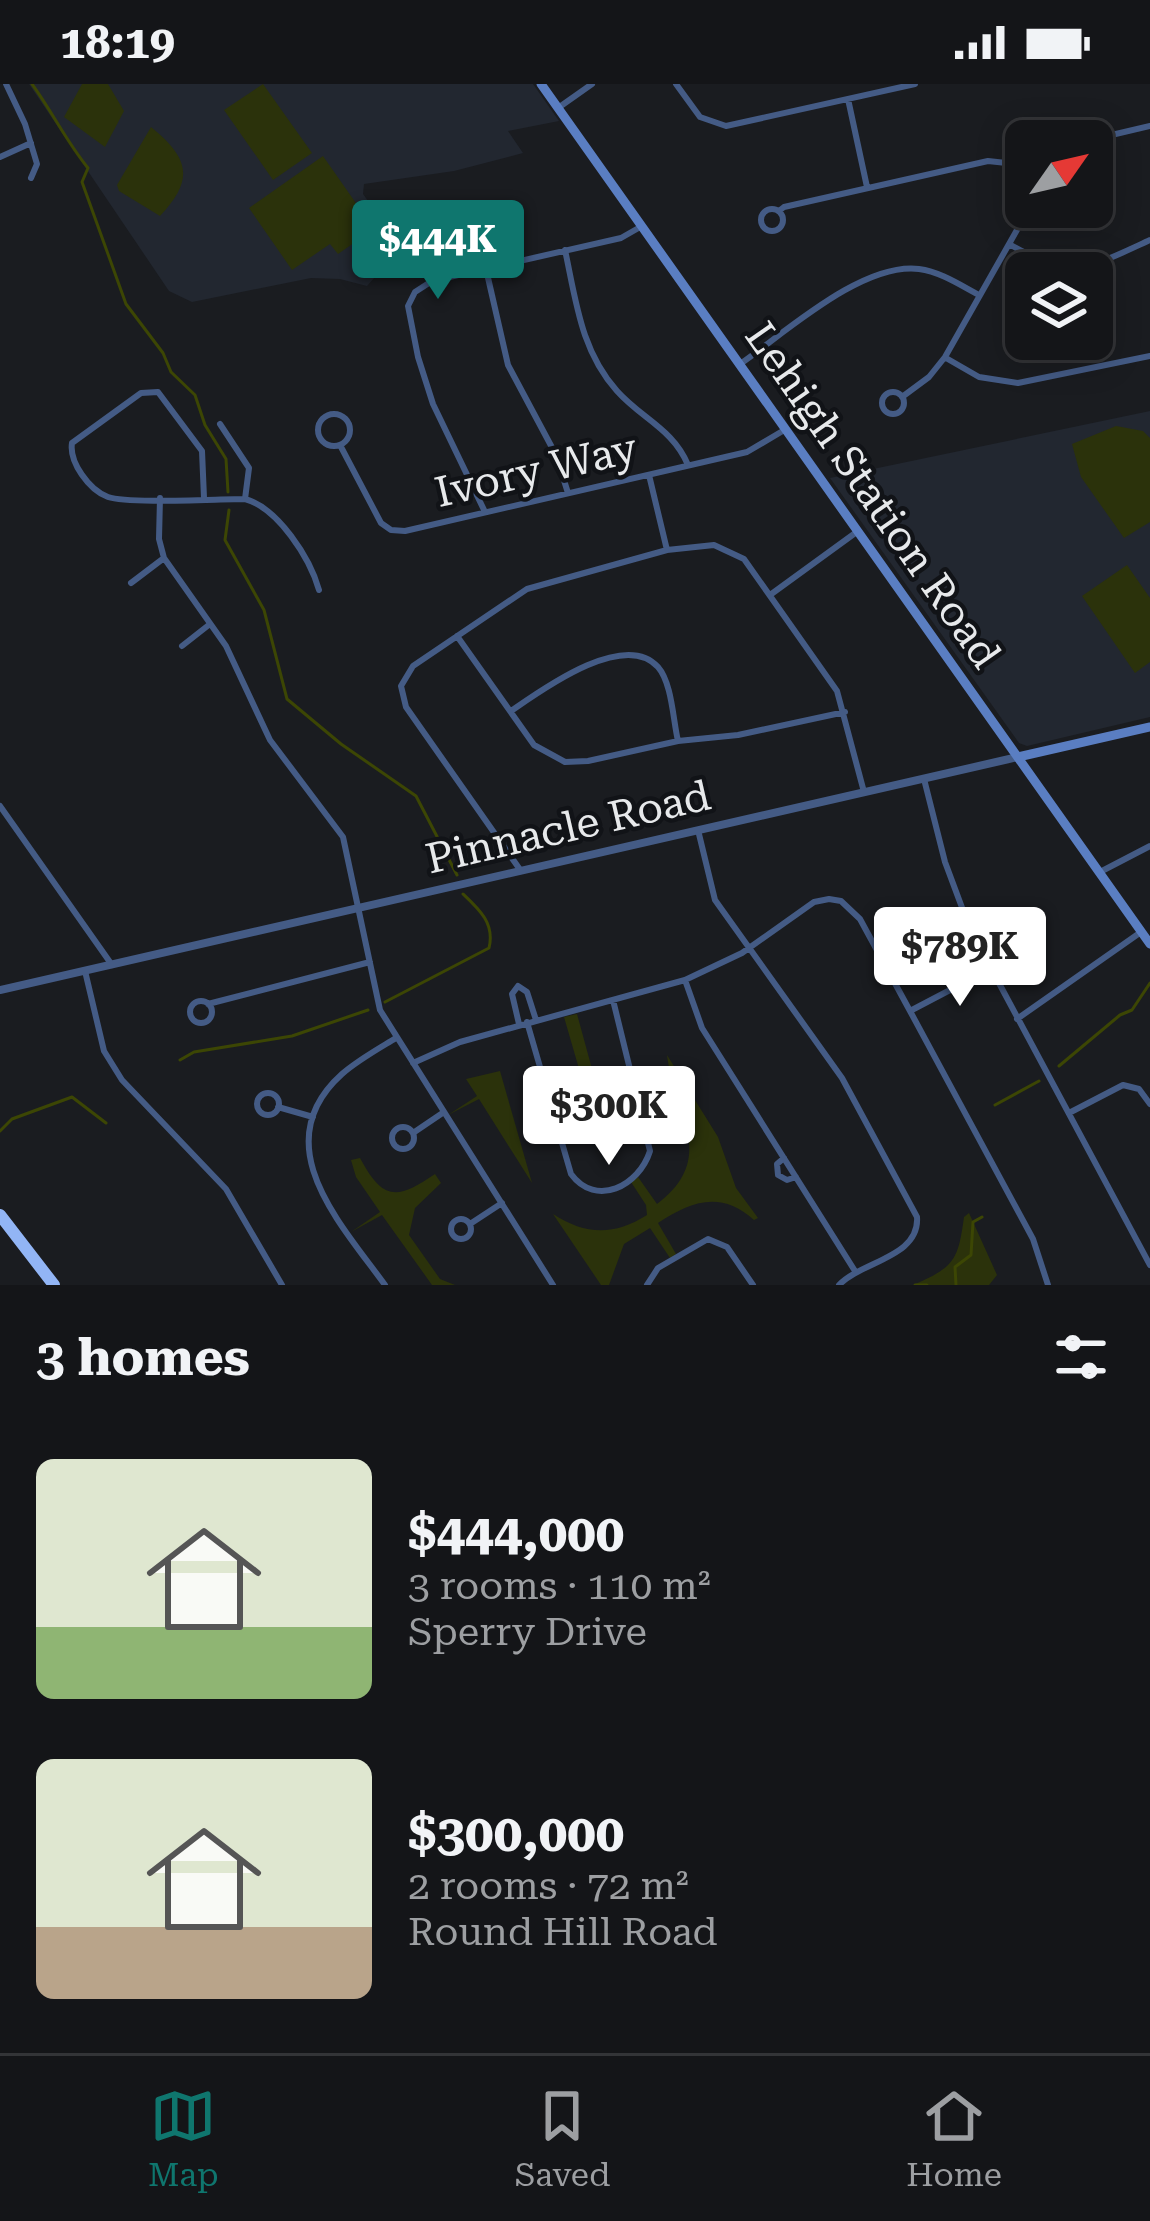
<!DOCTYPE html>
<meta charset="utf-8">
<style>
:root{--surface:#141518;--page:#1d1e21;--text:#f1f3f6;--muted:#9d9fa2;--line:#333437;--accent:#0f766e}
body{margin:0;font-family:"Roboto Serif",serif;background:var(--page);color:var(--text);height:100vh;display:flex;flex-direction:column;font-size:45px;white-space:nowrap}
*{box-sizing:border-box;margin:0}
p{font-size:39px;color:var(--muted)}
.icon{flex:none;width:66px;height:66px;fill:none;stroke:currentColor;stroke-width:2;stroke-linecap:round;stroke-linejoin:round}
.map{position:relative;height:1201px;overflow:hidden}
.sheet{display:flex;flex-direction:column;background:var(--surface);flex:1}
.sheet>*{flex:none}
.needle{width:78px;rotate:56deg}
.fabs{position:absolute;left:1005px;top:36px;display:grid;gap:24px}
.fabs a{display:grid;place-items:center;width:108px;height:108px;border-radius:18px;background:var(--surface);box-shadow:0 6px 30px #0003,0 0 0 3px var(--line);font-size:60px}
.price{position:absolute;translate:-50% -102px;padding:0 27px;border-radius:12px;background:#fff;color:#222;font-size:39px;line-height:78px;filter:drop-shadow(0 3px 6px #0008)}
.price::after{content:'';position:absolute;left:50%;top:72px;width:36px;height:27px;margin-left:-18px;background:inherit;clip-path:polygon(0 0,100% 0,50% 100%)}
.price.current{background:var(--accent);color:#fff}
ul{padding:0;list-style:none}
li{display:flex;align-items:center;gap:36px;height:300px;padding:0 36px}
li span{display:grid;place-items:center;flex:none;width:336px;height:240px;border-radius:18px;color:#555}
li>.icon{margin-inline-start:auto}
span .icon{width:144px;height:144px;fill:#fffc;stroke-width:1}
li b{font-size:51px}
h2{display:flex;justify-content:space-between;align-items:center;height:144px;padding:0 36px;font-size:51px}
.status{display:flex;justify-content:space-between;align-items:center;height:84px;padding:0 60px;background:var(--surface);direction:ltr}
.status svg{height:33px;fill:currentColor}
.tabs{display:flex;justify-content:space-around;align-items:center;height:168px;border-top:3px solid var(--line);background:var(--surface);font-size:33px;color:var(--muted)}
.tabs a{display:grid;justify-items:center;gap:6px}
.tabs .current{color:var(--accent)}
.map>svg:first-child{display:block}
</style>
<div class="status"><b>18:19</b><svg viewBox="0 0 49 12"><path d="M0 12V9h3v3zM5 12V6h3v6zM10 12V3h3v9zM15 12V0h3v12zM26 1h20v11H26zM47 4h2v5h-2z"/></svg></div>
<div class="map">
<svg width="1150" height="1201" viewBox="0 0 1150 1201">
<rect width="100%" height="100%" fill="#1a1c20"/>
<!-- built -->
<path fill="#222730" d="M29 0H533L559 37 508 47 523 69 454 87 364 100 363 110 394 153 391 164 394 172 367 202 340 195 311 194 192 218 169 207Z
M1150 327V633L1027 662 1019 659 830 394Z"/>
<!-- green -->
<path fill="#2b320b" d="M82 0H108L124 27 105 63 64 33Z
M263 0 312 69 273 96 224 26Z
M151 43C189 74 195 95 160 132L119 107 117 101Z
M323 72 374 145 338 170 330 160 292 186 249 124Z
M1116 342 1143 347 1150 354V438L1124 454 1081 393 1072 360Z
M1127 481 1150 514V578L1135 589 1082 512Z
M577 930 612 1058 611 1066 604 1071 564 933Z
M667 971 718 1053 736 1104 758 1134 754 1136C721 1106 691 1117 658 1139L676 1170 670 1174 650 1144 624 1160 609 1201H601L553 1130C585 1151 614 1152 647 1131L646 1121 631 1098 638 1093 657 1120C719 1073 674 1029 667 971Z
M500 987 532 1099 479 1015 448 1031 477 1012 466 995Z
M360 1074C383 1117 397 1116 435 1090L441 1099 415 1124 409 1151 440 1195 455 1201H432L382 1131 351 1148 380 1128 356 1093 351 1076Z
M969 1129 997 1191 989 1201H913C955 1183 958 1176 964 1133Z"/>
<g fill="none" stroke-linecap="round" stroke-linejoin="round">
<!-- stream -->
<path stroke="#3c4604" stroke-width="3" d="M32 0C53 29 66 57 88 84L82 98 126 220 163 269 171 288 195 311 205 341 226 375 228 408
M229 426 225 456 264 526 287 615 341 660 416 712 457 791
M385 918 489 864C495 840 480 826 463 810
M180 976 194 968 292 952 368 926
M1059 982 1120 931 1132 926 1150 899
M995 1021 1039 997
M0 1047 12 1035 72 1013 106 1039
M915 1201H927
M956 1201 955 1183 971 1171 973 1138 982 1133"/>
<!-- minor -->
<path stroke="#445b85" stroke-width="6" d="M6 0 25 40 37 80 31 94
M676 0 700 33 726 42 915 0
M848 15 867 103
M558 24 592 0
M1086 57 1150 42
M0 73 31 59
M761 136a11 11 0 1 1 22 0a11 11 0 1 1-22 0Z
M779 127 784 123 988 77 1026 81
M1009 160C1072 196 1087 185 1150 156
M565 166C576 217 581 267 617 307 642 335 673 345 688 381
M486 185 508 281 556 371 568 409
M946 274 979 293 1018 299 1150 272
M740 280C785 249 862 178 919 185 941 188 960 201 979 211
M882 319a11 11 0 1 1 22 0a11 11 0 1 1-22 0Z
M902 313 929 293 945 273 1030 123
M318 346a16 16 0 1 1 32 0a16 16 0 1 1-32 0Z
M220 340 249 384 245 415
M340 361 381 439 391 446 405 447 747 368 786 345
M649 391 667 466
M160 414 159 455 164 474 226 562 270 656 343 753 380 926 553 1201
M204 414 202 367 158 308 141 309 72 359C69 378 89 406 108 413 128 420 217 415 245 415 278 424 310 474 319 506
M485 428 433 320 418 273 408 222 415 208 432 197 621 154 642 142
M131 499 164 474
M770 511 858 447
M457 552 534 661 565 678 588 677 678 657 738 651 845 628
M182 562 210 540
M511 627C540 607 624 545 658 583 672 599 673 636 678 657
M924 695 945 778 970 845 1150 1181
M0 722 112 881
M698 746 715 816 842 994 917 1133C920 1173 862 1177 839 1201
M521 787 406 623 401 602 413 582 527 505 667 466 714 461 744 475 837 607 864 708
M1100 788 1150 762
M85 887 104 967 122 996 226 1105 282 1201
M685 896 702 944 855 1187
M190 928a11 11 0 1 1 22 0a11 11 0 1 1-22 0Z
M208 920 370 878
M910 927 990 885
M1017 935 1141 848
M527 938 571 1090C596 1124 639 1102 650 1067L613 916
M519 940 512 910 518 902 527 908 536 936
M413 979 460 958 685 896 742 869 814 818 829 815 841 817 860 835 910 927 1033 1155 1048 1201
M257 1020a11 11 0 1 1 22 0a11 11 0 1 1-22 0Z
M278 1023 313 1033
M1069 1029 1123 1001 1139 1005 1150 1020
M392 1054a11 11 0 1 1 22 0a11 11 0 1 1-22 0Z
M413 1049 444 1028
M784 1074 777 1080 778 1091 787 1096 796 1093
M451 1145a10 10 0 1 1 20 0a10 10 0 1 1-20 0Z
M470 1140 502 1119
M385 1201C341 1140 264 1060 342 990 358 976 378 965 396 954
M647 1201 658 1184 708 1155 727 1163 753 1201"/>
<!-- tertiary -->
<path stroke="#445b85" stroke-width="8" d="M0 906 1018 673"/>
<!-- secondary -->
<path stroke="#5a7ec2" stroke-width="9" d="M541 0 1150 860
M1018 673 1150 643"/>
<!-- motorway -->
<path stroke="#92b5f5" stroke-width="12" d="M0 1131 54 1201"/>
</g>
<g text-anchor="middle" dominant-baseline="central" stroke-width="9" stroke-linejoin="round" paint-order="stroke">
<!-- street labels -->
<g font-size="42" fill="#e7e9eb" stroke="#111317">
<text transform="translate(536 386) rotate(-13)">Ivory Way</text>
<text transform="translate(873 411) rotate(55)">Lehigh Station Road</text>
<text transform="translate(568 743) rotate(-13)">Pinnacle Road</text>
</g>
</g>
</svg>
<div class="fabs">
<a><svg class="needle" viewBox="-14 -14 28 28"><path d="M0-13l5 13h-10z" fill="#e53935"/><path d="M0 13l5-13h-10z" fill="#9d9fa2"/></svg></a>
<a><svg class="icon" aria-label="layers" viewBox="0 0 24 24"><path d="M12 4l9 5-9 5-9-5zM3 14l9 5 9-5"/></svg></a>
</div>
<b class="price current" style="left:438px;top:218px">$444K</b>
<b class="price" style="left:960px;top:925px">$789K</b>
<b class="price" style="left:609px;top:1084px">$300K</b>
</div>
<section class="sheet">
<h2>3 homes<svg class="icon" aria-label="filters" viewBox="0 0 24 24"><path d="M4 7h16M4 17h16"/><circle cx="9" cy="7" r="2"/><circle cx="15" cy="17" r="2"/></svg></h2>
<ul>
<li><span style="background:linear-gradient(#dfe7d0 70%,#8fb573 0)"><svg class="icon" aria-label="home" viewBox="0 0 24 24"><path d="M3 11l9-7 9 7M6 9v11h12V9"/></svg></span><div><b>$444,000</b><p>3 rooms · 110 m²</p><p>Sperry Drive</p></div></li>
<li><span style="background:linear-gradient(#dfe7d0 70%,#b9a48a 0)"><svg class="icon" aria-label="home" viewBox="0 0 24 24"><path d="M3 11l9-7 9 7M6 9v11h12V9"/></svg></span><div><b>$300,000</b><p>2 rooms · 72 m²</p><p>Round Hill Road</p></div></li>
</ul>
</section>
<nav class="tabs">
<a class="current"><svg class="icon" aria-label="map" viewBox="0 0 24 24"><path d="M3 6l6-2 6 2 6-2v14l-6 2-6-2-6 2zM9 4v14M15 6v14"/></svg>Map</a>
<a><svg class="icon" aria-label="saved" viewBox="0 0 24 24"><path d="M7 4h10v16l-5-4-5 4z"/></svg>Saved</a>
<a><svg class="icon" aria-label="home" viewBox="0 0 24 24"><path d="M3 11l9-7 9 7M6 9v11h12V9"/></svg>Home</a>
</nav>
